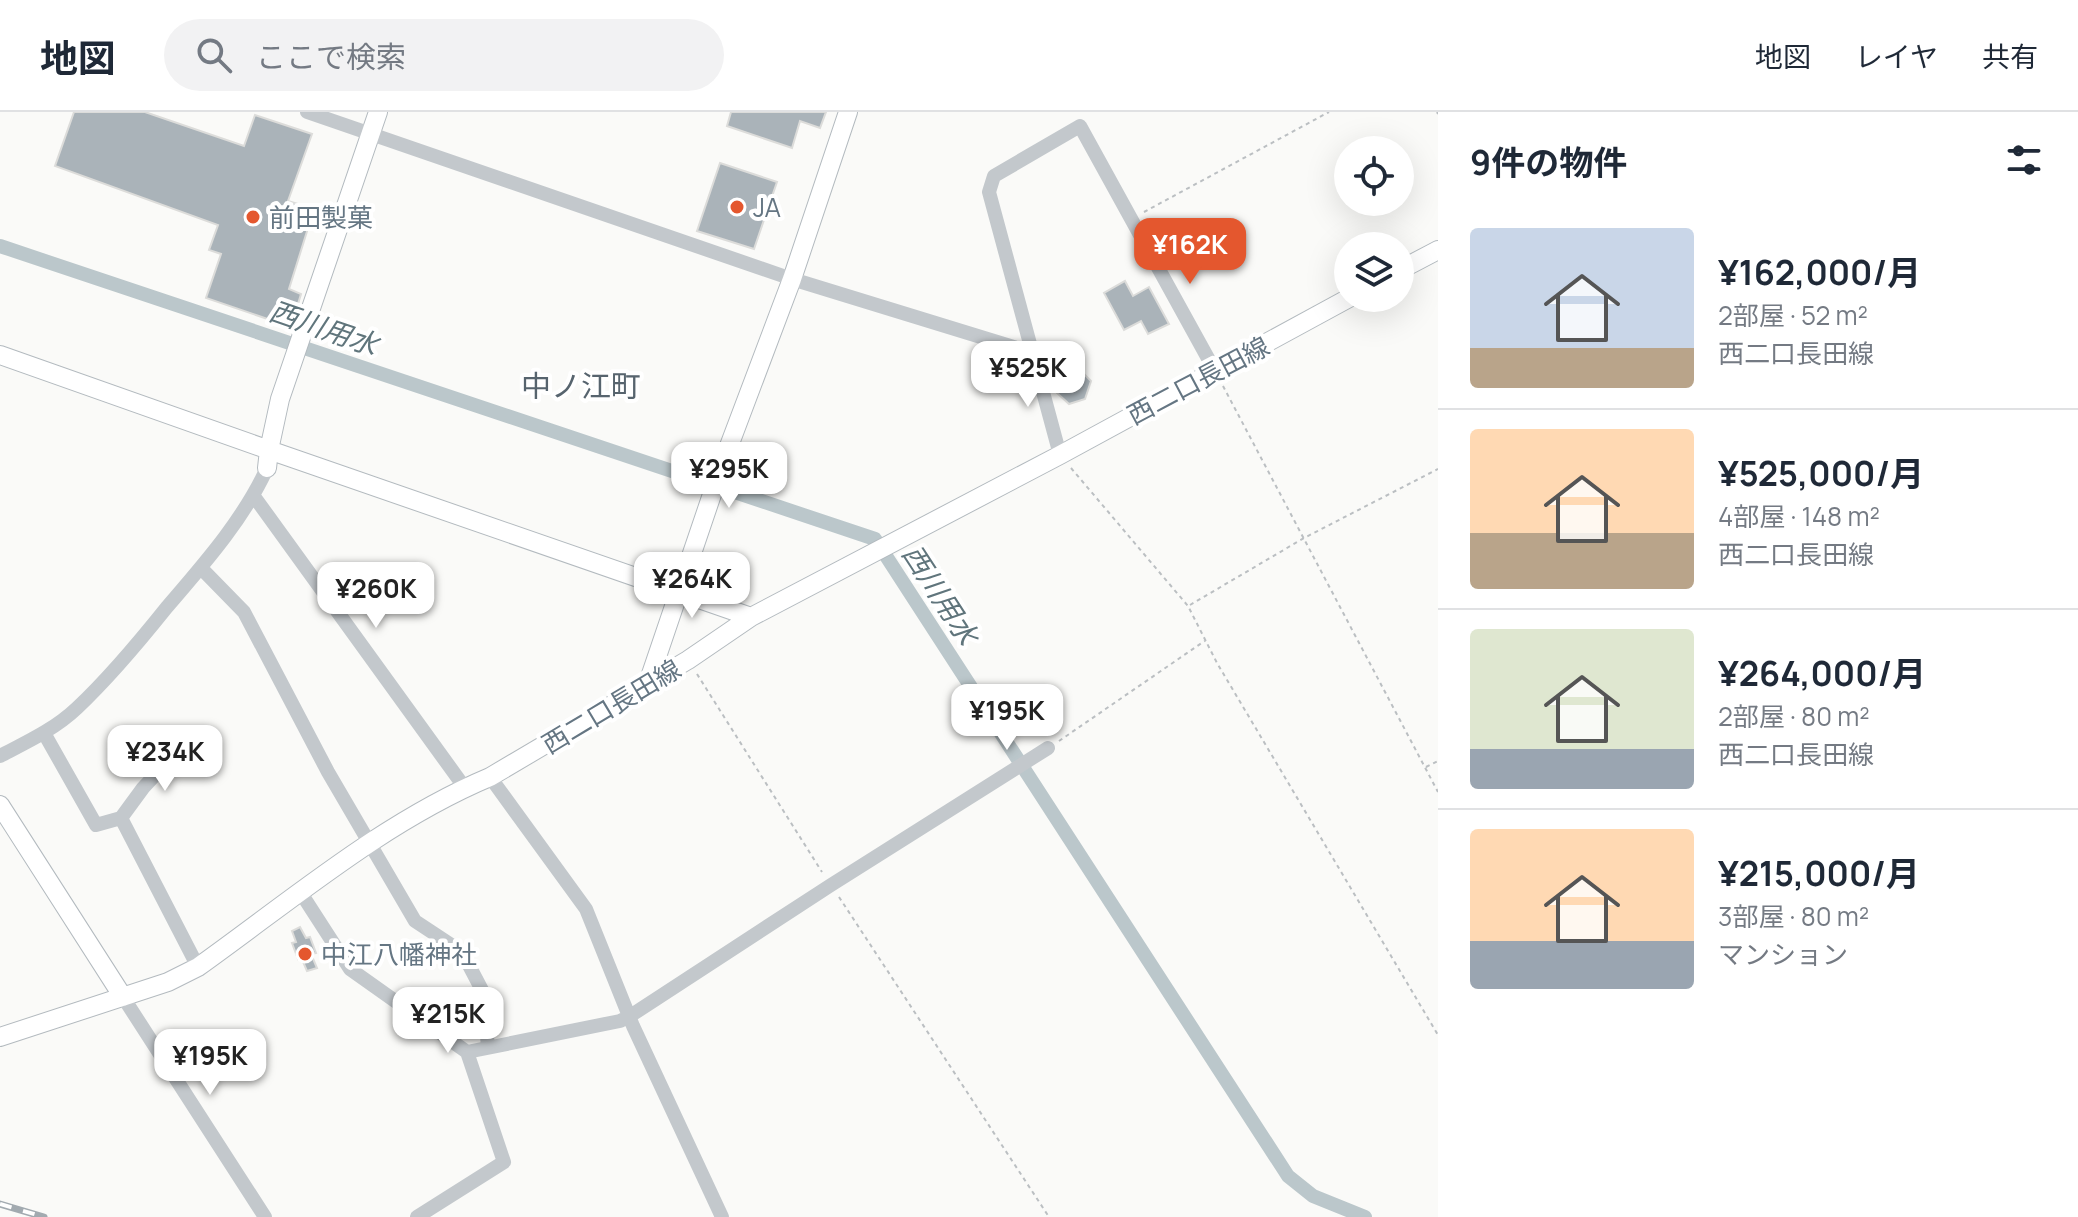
<!DOCTYPE html>
<html lang="ja">
<meta charset="utf-8">
<style>
:root{--surface:#fff;--page:#f2f2f3;--text:#1f2937;--muted:#747a83;--line:#e0e1e3;--accent:#e4572e}
body{margin:0;font-family:Manrope,"Noto Sans JP",sans-serif;background:var(--page);color:var(--text);height:100vh;display:flex;flex-direction:column;font-size:30px;white-space:nowrap}
*{box-sizing:border-box;margin:0}
p{font-size:26px;color:var(--muted)}
.icon{flex:none;width:44px;height:44px;fill:none;stroke:currentColor;stroke-width:2;stroke-linecap:round;stroke-linejoin:round}
.map{position:relative;flex:1;overflow:hidden}
.details{display:flex;flex-direction:column;background:var(--surface);width:640px}
.details>*{flex:none}
.fabs{position:absolute;left:1334px;top:24px;display:grid;gap:16px}
.fabs a{display:grid;place-items:center;width:80px;height:80px;border-radius:50%;background:var(--surface);box-shadow:0 8px 32px #0002;font-size:40px}
.price{position:absolute;translate:-50% -68px;padding:0 18px;border-radius:16px;background:#fff;color:#222;font-size:26px;line-height:52px;filter:drop-shadow(0 2px 4px #0008)}
.price::after{content:'';position:absolute;left:50%;top:48px;width:24px;height:18px;margin-left:-12px;background:inherit;clip-path:polygon(0 0,100% 0,50% 100%)}
.price.current{background:var(--accent);color:#fff}
ul{padding:0;list-style:none}
li{display:flex;align-items:center;gap:24px;height:200px;padding:0 32px}
li+li{border-top:2px solid var(--line)}
li span{display:grid;place-items:center;flex:none;width:224px;height:160px;border-radius:8px;color:#555}
li>.icon{margin-inline-start:auto}
span .icon{width:96px;height:96px;fill:#fffc;stroke-width:1}
li b{font-size:34px}
h2{display:flex;justify-content:space-between;align-items:center;height:96px;padding:0 32px;font-size:34px}
header{display:flex;align-items:center;gap:48px;box-sizing:border-box;height:112px;padding:0 40px;background:var(--surface);border-bottom:2px solid var(--line)}
header strong{font-size:38px}
nav{display:flex;gap:44px;margin-inline-start:auto;font-size:28px}
.search{width:560px;height:72px;background:var(--page);display:flex;align-items:center;gap:20px;box-sizing:border-box;padding:0 28px;border-radius:44px;color:var(--muted);font-size:30px}
main{display:flex;flex:1;min-height:0}
.map>svg:first-child{display:block}
</style>
<header>
<strong>地図</strong>
<div class="search"><svg class="icon" aria-label="search" viewBox="0 0 24 24"><circle cx="10" cy="10" r="6"/><path d="M15 15l6 6"/></svg>ここで検索</div>
<nav><a>地図</a><a>レイヤ</a><a>共有</a></nav>
</header>
<main>
<div class="map">
<svg width="1438" height="1105" viewBox="0 0 1438 1105">
<rect width="100%" height="100%" fill="#fafaf8"/>
<g fill="none" stroke-linecap="round" stroke-linejoin="round">
<!-- canal -->
<path stroke="#bbc7cb" stroke-width="14" d="M0 134 875 427 1288 1064 1313 1084 1365 1105"/>
</g>
<!-- building -->
<path fill="#aab3b9" stroke="#dcdcda" stroke-width="2" d="M74 0H145L244 34 255 3 312 22 288 89 314 97 289 177 301 182 291 215 206 186 221 142 209 138 218 113 55 54Z
M731 0H826L820 16 800 9 792 36 727 14Z
M720 51 777 70 754 137 697 119Z
M1125 169 1133 184 1149 175 1169 212 1148 222 1141 209 1124 218 1104 181Z
M1078 256 1091 269 1085 287 1069 292 1057 281 1061 260Z
M300 815 306 826 310 825 316 841 311 842 317 856 307 859 301 845 298 847 292 831 296 830 292 819Z"/>
<g fill="none" stroke-linecap="round" stroke-linejoin="round">
<defs>
<path id="secondary" d="M378 0 280 287 269 338 751 505
M1400 158 1438 138
M0 243 269 338 267 356
M648 571 723 350 792 167 848 0
M0 693 123 885
M0 925 168 870 198 855C292 788 383 710 490 665L688 548 751 505 1060 343 1349 186"/>
</defs>
<!-- secondary casing -->
<use href="#secondary" stroke="#b3babf" stroke-width="20"/>
<!-- path -->
<path stroke="#bbbfc2" stroke-width="2" stroke-dasharray="4 4" stroke-linecap="butt" d="M1437 0 1438 2
M1144 100 1329 0
M1223 274 1438 680
M1071 356 1188 494 1217 551 1438 923
M1190 493 1304 426 1438 357
M697 562 822 760
M1059 629 1206 528
M1426 655 1438 649
M839 785 1049 1105"/>
<!-- street -->
<path stroke="#c3c8cc" stroke-width="14" d="M307 0 792 167 1033 241
M1060 343 989 80 994 64 1080 14 1215 259
M253 383 465 676
M201 456 244 500 328 660 415 809 462 840 483 880 488 935
M44 621 96 713 121 706 198 855
M0 644C27 630 55 617 77 596 110 565 139 530 167 495 203 453 244 407 267 356
M490 665 586 797 633 914 722 1105
M121 706 143 676 182 634
M301 781 350 857 467 940
M123 885 265 1105
M417 1105 504 1050 467 940 620 909 630 904 831 773 1048 636"/>
<!-- secondary -->
<use href="#secondary" stroke="#fff" stroke-width="18"/>
<defs>
<path id="rail" d="M0 1092 44 1105"/>
</defs>
<!-- rail casing -->
<use href="#rail" stroke="#a2aab0" stroke-width="7"/>
<!-- rail -->
<use href="#rail" stroke="#fff" stroke-width="4" stroke-dasharray="12" stroke-linecap="butt"/>
</g>
<!-- markers -->
<g fill="#e4572e" stroke="#fff" stroke-width="3">
<circle cx="737" cy="95" r="8"/>
<circle cx="253" cy="105" r="8"/>
<circle cx="305" cy="842" r="8"/>
</g>
<g text-anchor="middle" dominant-baseline="central" stroke-width="8" stroke-linejoin="round" paint-order="stroke">
<!-- poi labels -->
<g font-size="26" fill="#657683" stroke="#fff" text-anchor="start">
<text x="753" y="95">JA</text>
<text x="269" y="105">前田製菓</text>
<text x="321" y="842">中江八幡神社</text>
</g>
<!-- street labels -->
<g font-size="26" fill="#657683" stroke="#fff">
<text transform="translate(1198 268) rotate(-28)">西二口長田線</text>
<text transform="translate(611 594) rotate(-31)">西二口長田線</text>
</g>
<!-- water labels -->
<g font-size="28" font-style="italic" fill="#60757c" stroke="#fff">
<text transform="translate(324 215) rotate(19)">西川用水</text>
<text transform="translate(941 482) rotate(57)">西川用水</text>
</g>
<!-- quarter labels -->
<g font-size="30" fill="#57646e" stroke="#fff">
<text x="581" y="273">中ノ江町</text>
</g>
</g>
</svg>
<div class="fabs">
<a><svg class="icon" aria-label="locate" viewBox="0 0 24 24"><circle cx="12" cy="12" r="6"/><path d="M12 2v4M12 18v4M2 12h4M18 12h4"/></svg></a>
<a><svg class="icon" aria-label="layers" viewBox="0 0 24 24"><path d="M12 4l9 5-9 5-9-5zM3 14l9 5 9-5"/></svg></a>
</div>
<b class="price current" style="left:1190px;top:174px">¥162K</b>
<b class="price" style="left:1028px;top:297px">¥525K</b>
<b class="price" style="left:729px;top:398px">¥295K</b>
<b class="price" style="left:692px;top:508px">¥264K</b>
<b class="price" style="left:376px;top:518px">¥260K</b>
<b class="price" style="left:1007px;top:640px">¥195K</b>
<b class="price" style="left:165px;top:681px">¥234K</b>
<b class="price" style="left:448px;top:943px">¥215K</b>
<b class="price" style="left:210px;top:985px">¥195K</b>
</div>
<section class="details">
<h2>9件の物件<svg class="icon" aria-label="filters" viewBox="0 0 24 24"><path d="M4 7h16M4 17h16"/><circle cx="9" cy="7" r="2"/><circle cx="15" cy="17" r="2"/></svg></h2>
<ul>
<li><span style="background:linear-gradient(#c9d6e8 75%,#b9a48a 0)"><svg class="icon" aria-label="home" viewBox="0 0 24 24"><path d="M3 11l9-7 9 7M6 9v11h12V9"/></svg></span><div><b>¥162,000/月</b><p>2部屋 · 52 m²</p><p>西二口長田線</p></div></li>
<li><span style="background:linear-gradient(#ffd9b3 65%,#b9a48a 0)"><svg class="icon" aria-label="home" viewBox="0 0 24 24"><path d="M3 11l9-7 9 7M6 9v11h12V9"/></svg></span><div><b>¥525,000/月</b><p>4部屋 · 148 m²</p><p>西二口長田線</p></div></li>
<li><span style="background:linear-gradient(#dfe7d0 75%,#9aa5b1 0)"><svg class="icon" aria-label="home" viewBox="0 0 24 24"><path d="M3 11l9-7 9 7M6 9v11h12V9"/></svg></span><div><b>¥264,000/月</b><p>2部屋 · 80 m²</p><p>西二口長田線</p></div></li>
<li><span style="background:linear-gradient(#ffd9b3 70%,#9aa5b1 0)"><svg class="icon" aria-label="home" viewBox="0 0 24 24"><path d="M3 11l9-7 9 7M6 9v11h12V9"/></svg></span><div><b>¥215,000/月</b><p>3部屋 · 80 m²</p><p>マンション</p></div></li>
</ul>
</section>
</main>
